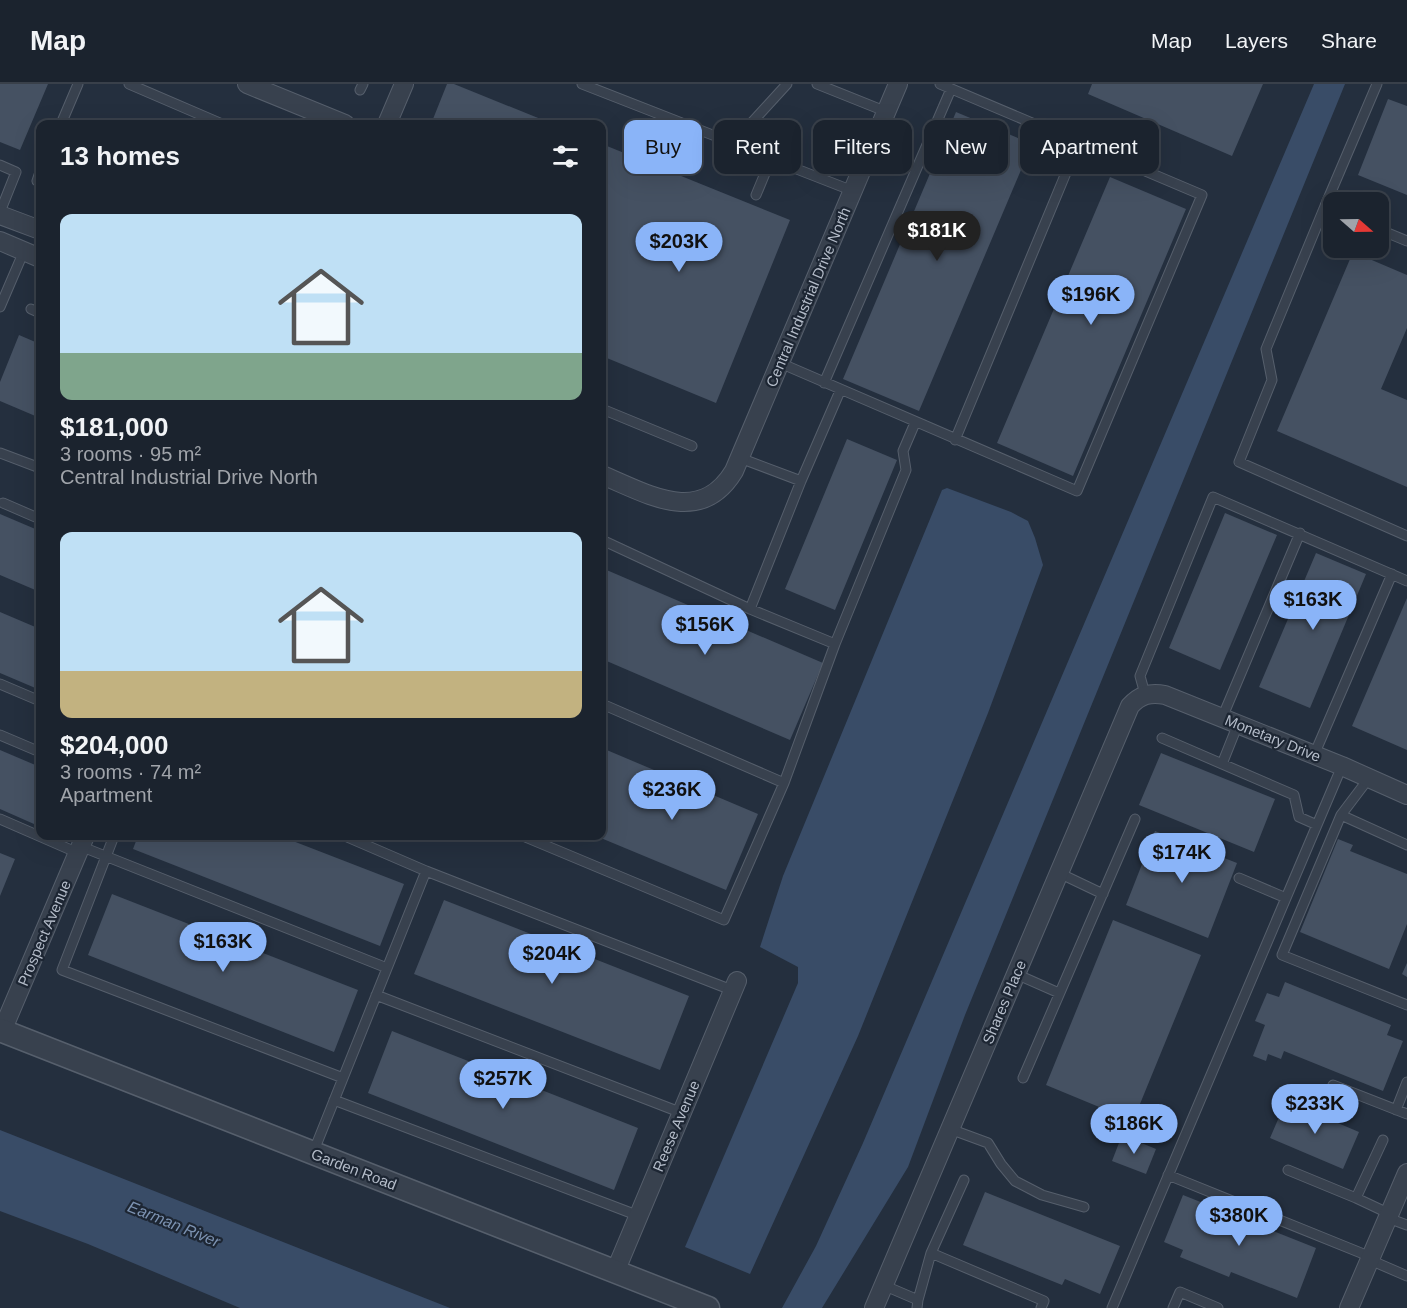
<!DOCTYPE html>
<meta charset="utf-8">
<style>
:root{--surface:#1b232e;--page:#242b36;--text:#f1f3f6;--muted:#a0a4aa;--line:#39404a;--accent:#8ab4f8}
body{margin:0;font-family:Arial,sans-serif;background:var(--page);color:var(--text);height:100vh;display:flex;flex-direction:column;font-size:22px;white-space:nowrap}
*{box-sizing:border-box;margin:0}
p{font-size:20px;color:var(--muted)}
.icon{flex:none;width:33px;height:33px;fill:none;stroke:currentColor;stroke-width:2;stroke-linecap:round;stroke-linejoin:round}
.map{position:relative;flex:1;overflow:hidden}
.side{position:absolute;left:36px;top:36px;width:570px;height:720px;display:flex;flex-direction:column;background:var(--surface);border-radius:12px;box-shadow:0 6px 24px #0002,0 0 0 2px var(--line)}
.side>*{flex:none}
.banner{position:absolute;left:624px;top:36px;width:570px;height:54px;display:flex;gap:12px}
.needle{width:39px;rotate:110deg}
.buttons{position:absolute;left:1323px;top:108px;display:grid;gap:12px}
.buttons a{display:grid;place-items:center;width:66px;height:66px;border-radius:12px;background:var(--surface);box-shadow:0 6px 24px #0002,0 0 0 2px var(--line);font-size:30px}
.price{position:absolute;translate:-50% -51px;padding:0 14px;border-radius:21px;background:var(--accent);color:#111;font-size:20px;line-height:39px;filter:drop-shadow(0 2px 3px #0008)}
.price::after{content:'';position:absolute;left:50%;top:36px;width:18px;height:14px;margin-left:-9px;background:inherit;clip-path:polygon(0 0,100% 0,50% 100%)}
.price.current{background:#222;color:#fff}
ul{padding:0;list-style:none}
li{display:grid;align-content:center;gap:12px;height:318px;padding:0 24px}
li span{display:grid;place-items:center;height:186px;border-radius:12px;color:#555}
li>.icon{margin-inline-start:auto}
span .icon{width:108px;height:108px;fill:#fffc;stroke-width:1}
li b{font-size:26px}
h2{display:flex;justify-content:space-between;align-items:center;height:72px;padding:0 24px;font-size:26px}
.chip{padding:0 21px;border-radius:12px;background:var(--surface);box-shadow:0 6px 24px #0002,0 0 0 2px var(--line);font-size:21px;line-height:54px}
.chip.current{background:var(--accent);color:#111}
header{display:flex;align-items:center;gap:36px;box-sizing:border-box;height:84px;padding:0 30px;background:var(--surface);border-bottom:2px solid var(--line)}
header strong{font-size:28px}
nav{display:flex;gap:33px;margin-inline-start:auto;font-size:21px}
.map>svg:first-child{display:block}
</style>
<header>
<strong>Map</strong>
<nav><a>Map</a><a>Layers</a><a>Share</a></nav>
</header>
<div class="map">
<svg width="1407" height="1224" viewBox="0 0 1407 1224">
<rect width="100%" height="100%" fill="#242f3e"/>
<!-- water -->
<path fill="#394c67" d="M1314 0H1345L965 931 908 1083 822 1224H782L816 1162 863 1059Z
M947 404 1011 428 1028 437 1035 454 1043 481 988 629 858 952 750 1190 685 1163 798 899V883L760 863 783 792 942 406Z
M0 1046 450 1224H240L88 1160 0 1127Z"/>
<!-- building -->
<path fill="#455162" d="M0 0H48L20 66 0 58Z
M447 0H454L553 40H431Z
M1092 0H1263L1232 72 1088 10Z
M1388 15 1407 22V111L1358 91Z
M956 28 1032 60 919 327 843 295Z
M602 60 790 136 716 319 602 272Z
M1110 93 1186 125 1073 392 997 359Z
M1353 168 1407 191V244L1381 305 1407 316V403L1277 347Z
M19 251 40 260V334L0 317V298Z
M847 355 897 376 835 526 785 505Z
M1225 429 1277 451 1220 586 1169 564Z
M0 430 40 447V508L0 491Z
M1316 469 1366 490 1310 624 1259 603Z
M602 484 823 579 790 656 602 575Z
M1407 514V666L1352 642Z
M0 528 40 545V606L0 589Z
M602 664 758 730 726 806 596 752H602Z
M0 666 40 683V725L34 740 0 725Z
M1161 669 1275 715 1254 768 1139 721Z
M1155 747 1237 779 1208 854 1126 821Z
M138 752H280L404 800 380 862 133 765Z
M1338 755 1353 761 1350 767 1407 790V840L1389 885 1300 848Z
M0 769 15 775 0 812Z
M112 810 358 906 334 968 88 871Z
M444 816 689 912 660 986 414 890Z
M1113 836 1201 871 1133 1037 1046 1001Z
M1407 879V893L1402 890Z
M1285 898 1391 941 1387 951 1403 957 1383 1007 1284 967 1281 975 1268 970 1266 977 1253 972 1265 941 1255 937 1267 909 1279 913Z
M392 947 638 1044 614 1106 368 1009Z
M1286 1017 1359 1048 1343 1085 1270 1054Z
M1122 1051 1156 1065 1146 1090 1112 1077Z
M985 1108 1120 1162 1100 1210 1065 1195 1062 1201 963 1161Z
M1183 1111 1316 1164 1297 1214 1231 1188 1229 1193 1180 1173 1183 1166 1164 1158Z"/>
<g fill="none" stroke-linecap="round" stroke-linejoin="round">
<defs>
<path id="service" d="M129 0 222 40
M582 0 733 59 787 0
M817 0 887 28
M360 6 363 0
M61 40 78 0
M0 81 16 88 0 128
M40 88 37 97 40 99
M756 111 771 75 853 107
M1325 122 1266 265 1272 296 1239 378 1407 452
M1334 125 1325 122 1377 0
M1378 145 1407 157
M0 223 24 167
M31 225 40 229
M780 279 1077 407 1202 111 940 0
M824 299 951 5
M602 325 692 362
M955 356 1078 60
M0 369 40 384
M740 374 801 397 840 307
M801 397 750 525 835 560
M3 419 40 435
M602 456 750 525
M0 600 40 617
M1145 610 1140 592 1213 413 1407 497
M602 620 784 699
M1222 634 1300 449
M0 651 40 668
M1162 654 1294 711 1299 733 1317 741
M1314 671 1392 490
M1222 680 1238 640
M1369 694 1341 731 1282 871 1407 921
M1341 731 1407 761
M0 735 39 752
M40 748 39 752 78 769
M114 752 62 886 343 994
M523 752 724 836 784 699 835 560 906 386 903 367 915 339
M80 762 387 884
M426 787 729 905 731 910
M1059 789 1103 810
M1239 794 1286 814
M1016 890 1059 909
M376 911 682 1029
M1023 994 1135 735
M1333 1001 1407 1030
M334 1016 639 1132
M1396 1026 1407 998
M950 1045 988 1059 1001 1080 1015 1097 1042 1111 1084 1123
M1383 1056 1356 1114 1390 1130
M313 1069 426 787 345 752
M1288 1086 1356 1114
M1168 1091 1371 1173
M964 1096 931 1169 1044 1217 1041 1224
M1388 1134 1407 1141
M1370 1176 1407 1192
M883 1201 918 1216 917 1224
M918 1216 931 1169
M1112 1224 1342 682
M1173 1224 1180 1208 1218 1224"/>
<path id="minor" d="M247 0 345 40
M387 40 404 0
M0 131 40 146
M0 157 40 174
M602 391C648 410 700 443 734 387L898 0
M2 947 85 752
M615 1188 737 897
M874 1224 1130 622C1140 611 1150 608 1165 611L1342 682 1407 711
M1349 1224 1407 1089"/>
<path id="tertiary" d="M0 946 708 1224"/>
</defs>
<!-- service casing -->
<use href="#service" stroke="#565f6c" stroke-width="11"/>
<!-- minor casing -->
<use href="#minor" stroke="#565f6c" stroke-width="20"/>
<!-- tertiary casing -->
<use href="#tertiary" stroke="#565f6c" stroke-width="25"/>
<!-- service -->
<use href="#service" stroke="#38414e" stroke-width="9"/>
<!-- minor -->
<use href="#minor" stroke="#38414e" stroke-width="18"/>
<!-- tertiary -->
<use href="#tertiary" stroke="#38414e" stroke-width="22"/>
</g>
<g text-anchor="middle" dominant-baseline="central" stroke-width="4.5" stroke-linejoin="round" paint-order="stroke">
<!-- street labels -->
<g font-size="15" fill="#b4bcc9" stroke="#1d2633">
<text transform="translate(808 213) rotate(-67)">Central Industrial Drive North</text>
<text transform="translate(1273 654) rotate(22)">Monetary Drive</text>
<text transform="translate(44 849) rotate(-67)">Prospect Avenue</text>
<text transform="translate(1004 918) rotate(-67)">Shares Place</text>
<text transform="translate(676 1042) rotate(-67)">Reese Avenue</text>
<text transform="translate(354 1085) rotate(21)">Garden Road</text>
</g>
<!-- water labels -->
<g font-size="16" font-style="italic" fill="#7c92b1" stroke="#1d2633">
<text transform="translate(174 1140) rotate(22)">Earman River</text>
</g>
</g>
</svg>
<div class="buttons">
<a><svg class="needle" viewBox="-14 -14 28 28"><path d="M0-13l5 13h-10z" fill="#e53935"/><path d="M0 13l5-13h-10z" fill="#a0a4aa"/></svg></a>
</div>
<b class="price current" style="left:937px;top:178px">$181K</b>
<b class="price" style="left:679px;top:189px">$203K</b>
<b class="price" style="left:1091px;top:242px">$196K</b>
<b class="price" style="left:1313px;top:547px">$163K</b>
<b class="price" style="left:705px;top:572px">$156K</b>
<b class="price" style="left:672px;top:737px">$236K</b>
<b class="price" style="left:1182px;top:800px">$174K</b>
<b class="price" style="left:223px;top:889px">$163K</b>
<b class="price" style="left:552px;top:901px">$204K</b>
<b class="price" style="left:503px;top:1026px">$257K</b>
<b class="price" style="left:1315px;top:1051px">$233K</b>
<b class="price" style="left:1134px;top:1071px">$186K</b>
<b class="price" style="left:1239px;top:1163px">$380K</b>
<div class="banner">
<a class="chip current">Buy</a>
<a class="chip">Rent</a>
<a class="chip">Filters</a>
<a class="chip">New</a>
<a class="chip">Apartment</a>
</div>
<section class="side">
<h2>13 homes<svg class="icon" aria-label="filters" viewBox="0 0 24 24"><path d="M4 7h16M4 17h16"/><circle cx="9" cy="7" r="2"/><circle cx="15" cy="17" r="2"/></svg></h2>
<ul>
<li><span style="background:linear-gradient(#bfe0f5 75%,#7fa58c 0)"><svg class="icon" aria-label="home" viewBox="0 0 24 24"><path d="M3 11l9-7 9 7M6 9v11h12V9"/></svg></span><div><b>$181,000</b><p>3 rooms · 95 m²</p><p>Central Industrial Drive North</p></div></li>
<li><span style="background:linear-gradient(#bfe0f5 75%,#c2b280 0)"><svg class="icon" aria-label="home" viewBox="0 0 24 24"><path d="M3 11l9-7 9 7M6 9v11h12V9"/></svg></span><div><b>$204,000</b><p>3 rooms · 74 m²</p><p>Apartment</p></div></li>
</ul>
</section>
</div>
